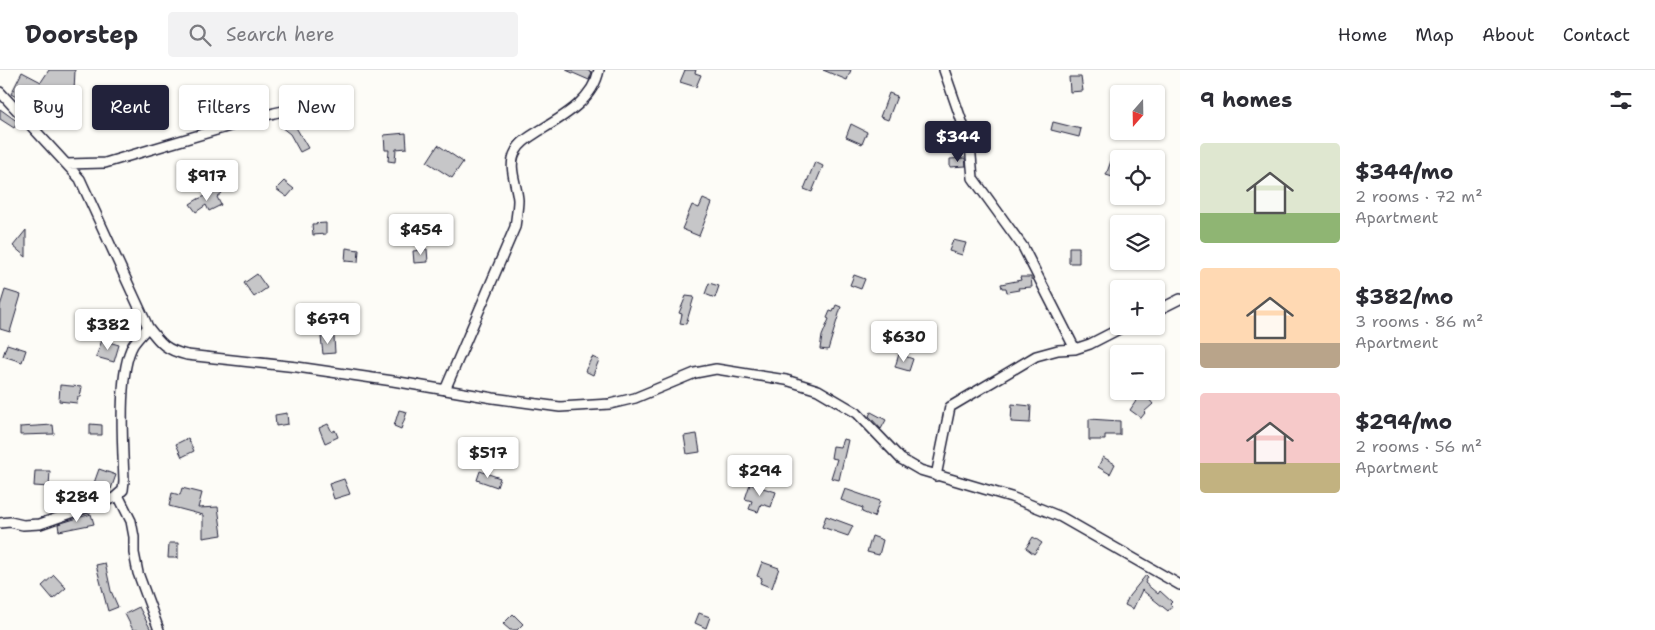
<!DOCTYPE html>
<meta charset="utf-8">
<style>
:root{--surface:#fff;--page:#f2f2f3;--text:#2b2b33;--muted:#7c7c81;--line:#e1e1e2;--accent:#22223b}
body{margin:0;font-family:"Shantell Sans",sans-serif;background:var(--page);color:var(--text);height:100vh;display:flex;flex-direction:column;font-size:19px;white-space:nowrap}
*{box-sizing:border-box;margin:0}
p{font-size:16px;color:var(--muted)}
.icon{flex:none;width:28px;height:28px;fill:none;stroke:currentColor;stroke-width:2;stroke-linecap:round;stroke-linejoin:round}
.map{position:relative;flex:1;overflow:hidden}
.sheet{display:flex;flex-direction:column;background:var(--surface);width:475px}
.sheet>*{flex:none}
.guide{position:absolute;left:15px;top:15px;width:475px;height:45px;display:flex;gap:10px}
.needle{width:32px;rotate:200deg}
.tools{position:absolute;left:1110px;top:15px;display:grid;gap:10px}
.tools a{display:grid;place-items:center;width:55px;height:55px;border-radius:5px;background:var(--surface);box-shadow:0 1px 4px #0004;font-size:25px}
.price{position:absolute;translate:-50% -42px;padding:0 11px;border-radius:5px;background:#fff;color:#222;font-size:16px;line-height:32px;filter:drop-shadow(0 1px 2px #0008)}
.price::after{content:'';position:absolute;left:50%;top:30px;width:15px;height:11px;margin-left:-8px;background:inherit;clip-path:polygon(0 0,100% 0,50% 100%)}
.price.active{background:var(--accent);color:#fff}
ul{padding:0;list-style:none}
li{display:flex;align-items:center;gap:15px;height:125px;padding:0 20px}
li span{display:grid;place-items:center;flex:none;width:140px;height:100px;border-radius:5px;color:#555}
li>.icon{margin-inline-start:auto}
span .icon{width:60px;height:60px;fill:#fffc;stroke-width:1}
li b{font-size:21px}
h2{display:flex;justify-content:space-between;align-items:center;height:60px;padding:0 20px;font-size:21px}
.pill{padding:0 18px;border-radius:5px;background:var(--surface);box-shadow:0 1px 4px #0004;font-size:18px;line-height:45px}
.pill.active{background:var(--accent);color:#fff}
header{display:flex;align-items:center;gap:30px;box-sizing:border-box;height:70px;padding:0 25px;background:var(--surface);border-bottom:1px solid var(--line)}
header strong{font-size:24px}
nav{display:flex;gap:28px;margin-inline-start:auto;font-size:18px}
.search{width:350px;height:45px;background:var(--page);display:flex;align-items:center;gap:12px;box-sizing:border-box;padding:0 18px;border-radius:5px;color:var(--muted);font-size:19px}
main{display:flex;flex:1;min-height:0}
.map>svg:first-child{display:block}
</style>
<header>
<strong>Doorstep</strong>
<div class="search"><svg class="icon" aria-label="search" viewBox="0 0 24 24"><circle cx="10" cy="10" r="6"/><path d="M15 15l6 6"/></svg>Search here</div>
<nav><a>Home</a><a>Map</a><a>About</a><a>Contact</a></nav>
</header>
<main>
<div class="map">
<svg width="1180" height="560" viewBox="0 0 1180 560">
<rect width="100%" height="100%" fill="#fdfcf7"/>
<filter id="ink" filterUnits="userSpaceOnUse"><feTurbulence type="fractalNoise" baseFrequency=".02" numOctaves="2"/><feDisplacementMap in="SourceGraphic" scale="10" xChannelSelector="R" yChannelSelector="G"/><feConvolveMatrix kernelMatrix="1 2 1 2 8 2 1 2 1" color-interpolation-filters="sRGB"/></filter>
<g filter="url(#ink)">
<!-- building -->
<path fill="#c6c6c8" stroke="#22223b" d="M49 0H75L74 22 49 20 39 40 11 24 22 2 41 12Z
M566 0H586L592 2 589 10Z
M685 0H696L695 3 701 5 696 17 680 12Z
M823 0H851L847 10Z
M1069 7H1081L1083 21 1070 22Z
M889 23 897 26 888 50 880 47Z
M0 39 18 52 14 58 0 49Z
M290 46 297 51 294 54 308 78 300 82 290 64 281 57Z
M1053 52 1081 59 1079 67 1051 60Z
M851 54 867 62 862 74 846 67Z
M406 63 407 78 396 79 395 92 388 91 389 80H385L384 65Z
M438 75 463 92 452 108 427 92Z
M965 88 966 96 950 97V89Z
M1111 91 1119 94V109L1106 105Z
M815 92 823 96 812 122 804 119Z
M284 111 294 119 287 127 276 119Z
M221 120 222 123 217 127 221 135 209 141 206 135 196 142 190 134 198 129Z
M703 129 712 133 699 166 682 159 692 135 699 138Z
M326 153V164L313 165 312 154Z
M26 160V187L13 176Z
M953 170 966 173 962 185 949 181Z
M1069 177H1079V193H1069Z
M346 178 359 180 358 192 345 191Z
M427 179 428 192 414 193 413 181Z
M257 204 267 218 254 227 244 213Z
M854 205 865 209 861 219 850 215Z
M1020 207H1031L1032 217 1018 218 1019 220 1007 222 1006 218H1002L1001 214 1021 210Z
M709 213 719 216 715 228 705 224Z
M5 220 21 225 10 262 0 259V236Z
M686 226 694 227 686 254 680 253 682 244 679 243Z
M836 235 841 237 828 280 820 279 822 266 829 249 827 248 830 241 833 242Z
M321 267H334L335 283 323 284Z
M102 270 119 275 114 292 96 287Z
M7 274 26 280 22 292 3 286Z
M899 284 913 289 909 301 895 297Z
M592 287 599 290 593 305 585 301Z
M60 315 82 317 80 327H78L77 333 59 331Z
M1143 322 1153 334 1144 342 1145 343 1141 348 1130 340 1136 331 1135 330Z
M1012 334 1031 336 1030 353 1011 352Z
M399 340 407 342 401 359 394 356Z
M871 342 886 350 881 359 869 346Z
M287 343 288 354 276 356 275 345Z
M1089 349 1120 351V365H1105V370H1089Z
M90 354 102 355V365H90Z
M328 354 332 362 335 360 338 367 325 373 319 358Z
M53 355 54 364 20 365V357Z
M697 364 700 382 687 384 684 366Z
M188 368 194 381 182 387 176 374Z
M843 369 848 370 839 410 831 408 837 389 831 388 833 376 840 377Z
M1103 387 1115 394 1110 404 1098 397Z
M99 399 116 405 111 419 94 413Z
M35 401H50L49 417 34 416Z
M480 401 500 408 497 417 477 410Z
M344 409 350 424 334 429 329 414Z
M750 414 776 422 771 437 761 434 758 442 749 439 752 431 745 429Z
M182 418 202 423 198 438 218 437 222 465 203 468V445L169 436 172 423 180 425Z
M845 419 880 431 874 447 862 442 863 438 841 430Z
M91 444 94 454 59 461 58 454Z
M826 446 853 456 848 466 822 457Z
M872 466 883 470 879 485 867 482Z
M1033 467 1042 473 1034 484 1026 478Z
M169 473H178V488H168Z
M762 492 779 498 772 518 760 513 762 508 757 506Z
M105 493 111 521 118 537 108 541 96 495Z
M54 505 66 518 53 529 42 516Z
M1146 505 1148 507 1145 513 1158 524 1160 521 1172 532 1170 534 1172 536 1168 541 1142 520 1133 539 1125 535 1129 526Z
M139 537 151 560H133L125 544Z
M699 543 710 547 706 558 695 553Z
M513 544 523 554 517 560H510L503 554Z"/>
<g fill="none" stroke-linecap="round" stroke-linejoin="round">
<defs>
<path id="street" d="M944 0 970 75 973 108 1023 177 1075 279
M0 22 80 109 148 257C161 274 166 280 187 285L297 297 393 311 493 328 560 337 610 334 635 328 695 303 716 299 786 310 818 320 857 343 901 389 920 400 1011 427 1061 447 1180 515
M67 94 105 93 274 43 315 34
M1156 241 1180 229
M445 320 515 157C516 148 518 138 518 130 517 114 507 96 516 81 520 72 531 66 539 61 564 46 593 30 599 0
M936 406 950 337 1036 286 1058 280 1075 279 1090 274 1125 256
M118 425 131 451 134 467V483L138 503 159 560
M0 453 10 452 23 455 40 454 114 428 123 420 124 411C123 378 117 303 133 275 137 269 143 263 148 257"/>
</defs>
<!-- street casing -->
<use href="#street" stroke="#22223b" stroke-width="12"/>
<!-- street -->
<use href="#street" stroke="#fdfcf7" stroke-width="9"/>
</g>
</g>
</svg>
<div class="tools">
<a><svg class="needle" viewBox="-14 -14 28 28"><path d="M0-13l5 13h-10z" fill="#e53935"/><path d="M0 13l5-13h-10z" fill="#7c7c81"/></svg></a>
<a><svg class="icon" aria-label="locate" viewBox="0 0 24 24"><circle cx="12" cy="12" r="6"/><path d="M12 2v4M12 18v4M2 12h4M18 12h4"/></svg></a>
<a><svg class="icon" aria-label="layers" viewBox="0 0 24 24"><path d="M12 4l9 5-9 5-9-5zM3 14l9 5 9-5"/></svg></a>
<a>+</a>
<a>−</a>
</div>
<b class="price active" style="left:958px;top:93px">$344</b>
<b class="price" style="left:207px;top:132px">$917</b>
<b class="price" style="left:421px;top:186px">$454</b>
<b class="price" style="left:328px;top:275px">$679</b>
<b class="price" style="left:108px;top:281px">$382</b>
<b class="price" style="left:904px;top:293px">$630</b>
<b class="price" style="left:488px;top:409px">$517</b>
<b class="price" style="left:760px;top:427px">$294</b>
<b class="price" style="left:77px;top:453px">$284</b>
<div class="guide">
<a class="pill">Buy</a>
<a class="pill active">Rent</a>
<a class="pill">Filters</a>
<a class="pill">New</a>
</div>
</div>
<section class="sheet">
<h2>9 homes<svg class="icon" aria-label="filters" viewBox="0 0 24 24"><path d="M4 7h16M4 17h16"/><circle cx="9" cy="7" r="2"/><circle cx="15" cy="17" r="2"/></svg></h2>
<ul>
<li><span style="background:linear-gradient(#dfe7d0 70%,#8fb573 0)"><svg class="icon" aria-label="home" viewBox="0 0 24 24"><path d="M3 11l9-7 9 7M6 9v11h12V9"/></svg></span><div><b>$344/mo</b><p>2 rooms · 72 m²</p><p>Apartment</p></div></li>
<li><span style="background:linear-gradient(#ffd9b3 75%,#b9a48a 0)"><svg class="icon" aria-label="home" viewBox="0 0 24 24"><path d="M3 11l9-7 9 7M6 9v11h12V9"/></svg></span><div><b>$382/mo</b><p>3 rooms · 86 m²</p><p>Apartment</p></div></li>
<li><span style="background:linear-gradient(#f6c9c9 70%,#c2b280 0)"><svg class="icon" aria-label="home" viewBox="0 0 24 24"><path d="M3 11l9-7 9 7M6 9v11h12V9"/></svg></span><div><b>$294/mo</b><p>2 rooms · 56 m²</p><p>Apartment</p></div></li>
</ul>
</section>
</main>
